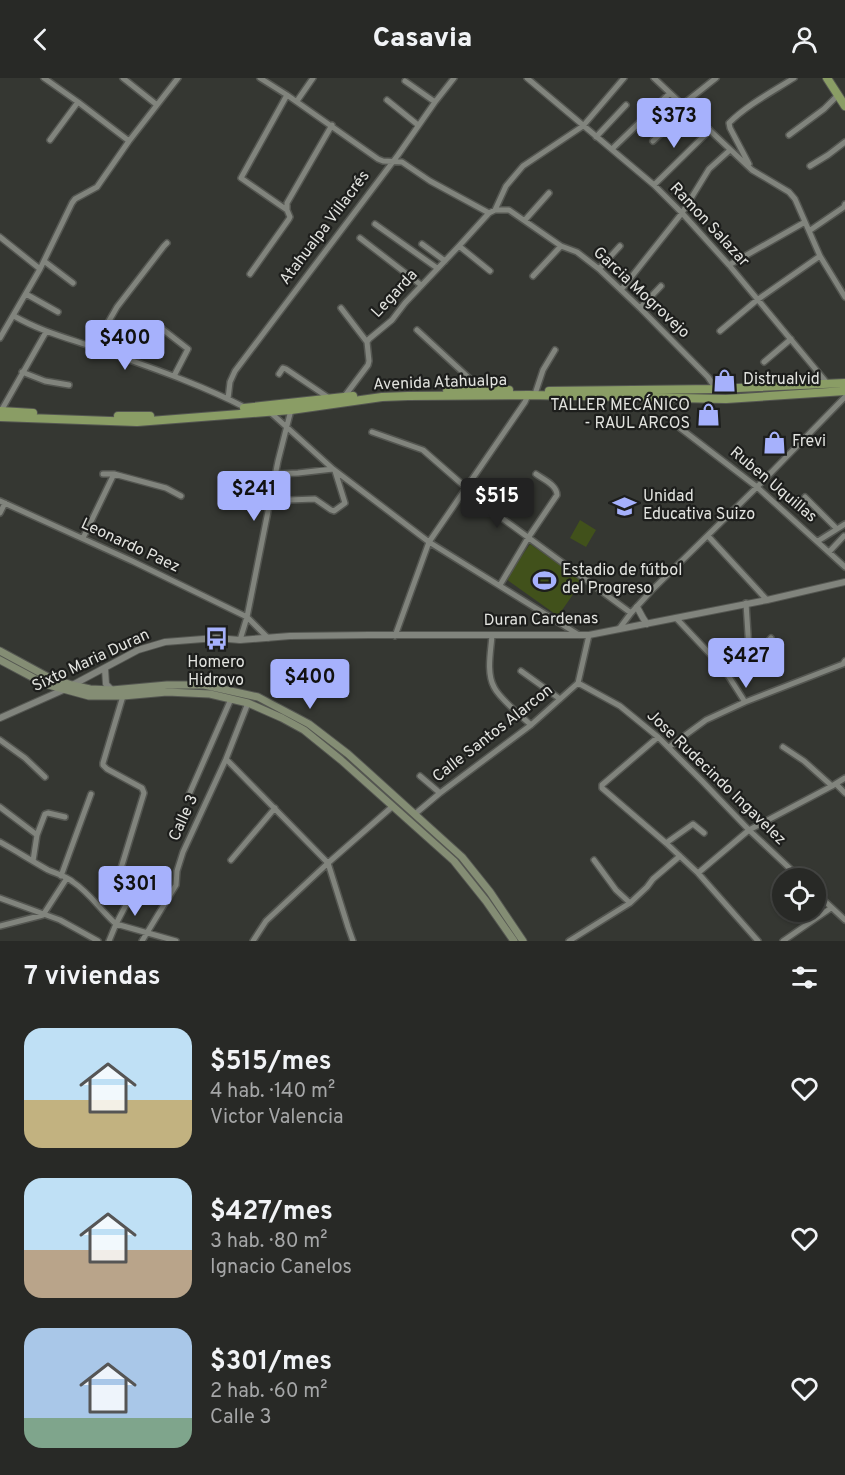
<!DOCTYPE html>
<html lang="es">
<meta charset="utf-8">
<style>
:root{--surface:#282926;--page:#343532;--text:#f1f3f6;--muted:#a5a6a7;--line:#444543;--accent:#a6b1fc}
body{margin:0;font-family:Overpass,sans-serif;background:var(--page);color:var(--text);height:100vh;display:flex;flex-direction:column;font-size:22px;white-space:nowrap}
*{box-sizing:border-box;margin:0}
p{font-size:20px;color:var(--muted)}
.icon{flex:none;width:33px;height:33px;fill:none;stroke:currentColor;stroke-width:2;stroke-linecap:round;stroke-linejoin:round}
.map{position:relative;height:863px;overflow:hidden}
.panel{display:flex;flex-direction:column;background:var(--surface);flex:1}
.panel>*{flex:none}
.controls{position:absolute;left:772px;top:790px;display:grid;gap:12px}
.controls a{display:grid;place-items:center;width:54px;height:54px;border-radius:50%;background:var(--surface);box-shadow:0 2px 4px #0004,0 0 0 2px var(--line);font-size:30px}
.price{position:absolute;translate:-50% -51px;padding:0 14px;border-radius:6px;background:var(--accent);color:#111;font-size:20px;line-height:39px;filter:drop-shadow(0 2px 3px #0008)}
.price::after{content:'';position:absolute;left:50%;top:36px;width:18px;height:14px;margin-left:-9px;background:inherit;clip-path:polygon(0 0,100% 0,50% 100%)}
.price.selected{background:#222;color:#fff}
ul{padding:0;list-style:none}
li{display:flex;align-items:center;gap:18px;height:150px;padding:0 24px}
li span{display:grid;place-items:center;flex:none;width:168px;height:120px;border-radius:18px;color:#555}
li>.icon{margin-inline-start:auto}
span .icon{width:72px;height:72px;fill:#fffc;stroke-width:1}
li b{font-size:26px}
h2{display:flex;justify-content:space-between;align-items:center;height:72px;padding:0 24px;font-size:26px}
header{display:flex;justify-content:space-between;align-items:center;height:78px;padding:0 24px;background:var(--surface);font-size:27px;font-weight:800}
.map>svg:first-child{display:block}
</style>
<header><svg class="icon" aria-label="back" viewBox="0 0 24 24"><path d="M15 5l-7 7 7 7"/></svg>Casavia<svg class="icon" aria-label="person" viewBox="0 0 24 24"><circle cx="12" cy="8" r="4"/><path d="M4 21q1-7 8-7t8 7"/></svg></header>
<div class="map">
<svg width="845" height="863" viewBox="0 0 845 863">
<rect width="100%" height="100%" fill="#353732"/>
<!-- green -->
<path fill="#41511b" d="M580 442 596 452 586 469 570 460Z
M530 466 583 502 558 538 506 501Z"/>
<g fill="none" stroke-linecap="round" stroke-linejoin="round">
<defs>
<path id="minor" d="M44 0 78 24 129 63
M123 0 157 27
M260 0 287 17 378 81 383 83 402 84 430 103 489 135 495 132H509L561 168 577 174 599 191 640 230 708 299 716 311
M527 0 654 107 682 135 729 187 827 305
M654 0 752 92 789 114 795 121 820 178 845 219
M405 3 435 24
M387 22 418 47
M297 23 313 0
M682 27 716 0
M789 57 824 31 838 17
M596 59 626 27
M50 62 78 24
M653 63 687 31
M612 71 670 15
M749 86 730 50 729 45C747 27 772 14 794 0
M810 88 828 77 845 64
M654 107 710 52
M287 132 241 100 287 17
M495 132 506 108 523 88 583 48 624 0
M525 142 549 115
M375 146 437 190
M809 153 844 129 845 126
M0 159 40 191
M360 160 421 207
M422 166 445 183
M459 168 490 193
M44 183 73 205
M729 187 805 144
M599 191 620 168
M250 196 289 141 290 139 287 132V125L332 47
M533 198 561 168
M621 212 682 135 709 91 730 72
M26 216 58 234
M341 230 367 264
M640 230 661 208
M14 238C40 253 67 260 96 270 146 288 198 305 246 330
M161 250 188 271 174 298
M417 252 481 311
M720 253 757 222 820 178
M0 260 40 191 72 125 75 121 97 109 129 63 178 0
M94 269 117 229 164 168 167 165
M764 284 791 261
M22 294 45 303 69 307
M279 296 283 290 286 291 329 320
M536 313 543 292 555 272
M344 319 368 287 369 283 367 264 369 261 392 242 405 225 459 168 489 135
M228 321 230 304 235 293 398 77 435 24 454 0
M1 333 46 254
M270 334 333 391
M680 350 757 409 845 489
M372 354 423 372 495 435 631 535
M103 396H114
M276 396 298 395 333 391 429 464 579 557
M271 418 289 422 315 421 331 432 334 433 345 425 335 393
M805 419 837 451
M0 423 132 483 247 539 268 560
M0 435 5 425
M708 458 767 522
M83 460 114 396 166 410 181 418
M818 463 845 446
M829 474 844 458
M500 507 528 460 557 417C557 407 543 401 536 396
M746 525 749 572 751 574 765 567 771 560
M676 540 724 591 745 624
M619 551 631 535 651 513 757 409 845 319
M492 557C491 573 486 594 494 609 499 620 522 639 531 647
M395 558 429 464 525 324 528 317
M240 562 247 539 278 383 291 332
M521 593 560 621
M578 605 620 628 658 659 702 703 749 752 801 801
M123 618 103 685V687L107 691 142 710 144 715 114 813 117 818 127 825 116 846 176 863
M658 659 602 707V710L666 765 698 795 758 863
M0 662 25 680 45 699
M669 669 706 642 745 624 843 586 845 583
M783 669 804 683 832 708
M226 681 328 785 348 849 353 863
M420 698 440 715
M836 706 845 715
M188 719 231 621
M0 729 37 757 45 736 48 735 65 739
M415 736 440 715 531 647 578 605 589 557
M0 764C16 773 32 783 48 792 57 796 66 798 73 804 90 815 101 833 116 846L109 863
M666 765 693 746 704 755
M231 782 275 730
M594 782 616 812 630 825
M33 783 37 757
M698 795 749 752 832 708 845 700
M61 798 91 716
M816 815 845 842
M0 820 60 842 98 863
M127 825 135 807
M0 848 43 837 67 800
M142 863 176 807 177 793 183 774 226 681 248 625
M253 863 266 843 328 785 393 728
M569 863 630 825 647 809 653 801 680 778
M783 863 831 830"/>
<path id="tertiary" d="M637 529 643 540 647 546
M105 591 106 606 112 612
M0 640 63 612 138 572 165 564 216 560 240 562 290 558 369 557H589L767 522 845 504"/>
<path id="secondary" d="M0 573 48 599 72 607 90 611 112 612 167 607H204L258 619 309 646 348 676 462 779 490 814 523 863
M0 582 45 606 89 618H123L167 614 210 616 248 625 282 640 304 652 341 682 454 783 486 823 514 863"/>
<path id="trunk" d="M827 0 845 28
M447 312 481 311 509 312
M549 313 716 311 845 305
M244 330 353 318
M0 333 33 335
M118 338H150
M0 339 137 344 291 332 382 319 408 318 528 317 726 321 845 313"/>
</defs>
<!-- minor casing -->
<use href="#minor" stroke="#545651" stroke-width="8"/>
<!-- tertiary casing -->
<use href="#tertiary" stroke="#545651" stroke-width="8"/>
<!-- secondary casing -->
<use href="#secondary" stroke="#545651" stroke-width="9"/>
<!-- trunk casing -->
<use href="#trunk" stroke="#545651" stroke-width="10"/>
<!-- minor -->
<use href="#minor" stroke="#81847d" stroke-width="5"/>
<!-- tertiary -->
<use href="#tertiary" stroke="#81847d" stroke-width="6"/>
<!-- secondary -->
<use href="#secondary" stroke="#848d74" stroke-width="7"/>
<!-- trunk -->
<use href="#trunk" stroke="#8a9d65" stroke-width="8"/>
</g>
<!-- icons -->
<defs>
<symbol id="shop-bare" viewBox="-9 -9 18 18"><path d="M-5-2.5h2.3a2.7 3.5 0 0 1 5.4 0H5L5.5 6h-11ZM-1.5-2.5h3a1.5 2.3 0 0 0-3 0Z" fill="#a6b1fc" stroke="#1d1e1c" stroke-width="2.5" paint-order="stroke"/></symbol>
<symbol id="school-bare" viewBox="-9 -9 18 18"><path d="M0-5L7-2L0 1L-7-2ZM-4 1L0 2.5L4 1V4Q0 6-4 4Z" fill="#a6b1fc" stroke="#1d1e1c" stroke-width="2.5" paint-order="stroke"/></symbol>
<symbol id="stadium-bare" viewBox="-9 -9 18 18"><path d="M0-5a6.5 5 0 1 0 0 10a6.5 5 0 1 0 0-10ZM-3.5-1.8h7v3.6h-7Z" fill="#a6b1fc" stroke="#1d1e1c" stroke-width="2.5" paint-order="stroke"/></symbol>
<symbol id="bus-bare" viewBox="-9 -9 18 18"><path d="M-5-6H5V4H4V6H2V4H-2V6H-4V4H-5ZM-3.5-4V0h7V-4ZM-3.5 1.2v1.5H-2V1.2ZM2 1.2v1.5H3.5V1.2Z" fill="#a6b1fc" stroke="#1d1e1c" stroke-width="2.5" paint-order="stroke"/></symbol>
</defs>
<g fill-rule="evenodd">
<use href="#shop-bare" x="708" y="286" width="33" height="33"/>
<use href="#shop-bare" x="692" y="320" width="33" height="33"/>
<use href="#shop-bare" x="758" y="348" width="33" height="33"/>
<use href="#school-bare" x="608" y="412" width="33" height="33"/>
<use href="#stadium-bare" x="528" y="486" width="33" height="33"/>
<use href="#bus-bare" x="200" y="544" width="33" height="33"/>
</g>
<g text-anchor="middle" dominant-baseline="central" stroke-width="4.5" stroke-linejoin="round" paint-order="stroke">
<!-- street labels -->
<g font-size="16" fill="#e2e3df" stroke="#1d1e1c">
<text transform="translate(709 147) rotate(47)">Ramon Salazar</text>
<text transform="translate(325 150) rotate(-53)">Atahualpa Villacrés</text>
<text transform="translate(641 215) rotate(43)">Garcia Mogrovejo</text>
<text transform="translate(395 216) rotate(-47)">Legarda</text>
<text transform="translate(440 305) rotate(-2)">Avenida Atahualpa</text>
<text transform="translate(773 407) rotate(40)">Ruben Uquillas</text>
<text transform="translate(130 468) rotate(25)">Leonardo Paez</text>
<text transform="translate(541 542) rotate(-1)">Duran Cardenas</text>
<text transform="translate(91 583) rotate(-25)">Sixto Maria Duran</text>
<text transform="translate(493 656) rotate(-38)">Calle Santos Alarcon</text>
<text transform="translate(716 700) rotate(44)">Jose Rudecindo Ingavelez</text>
<text transform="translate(184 740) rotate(-66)">Calle 3</text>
</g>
<!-- poi labels -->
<g font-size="16" fill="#e2e3df" stroke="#1d1e1c" text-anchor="start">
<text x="743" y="302">Distrualvid</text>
<text x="690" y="328" text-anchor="end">TALLER MECÁNICO<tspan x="690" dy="18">- RAUL ARCOS</tspan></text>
<text x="792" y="364">Frevi</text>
<text x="643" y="419">Unidad<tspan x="643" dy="18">Educativa Suizo</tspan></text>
<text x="562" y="493">Estadio de fútbol<tspan x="562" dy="18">del Progreso</tspan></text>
<text x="216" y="585" text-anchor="middle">Homero<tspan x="216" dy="18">Hidrovo</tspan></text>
</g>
</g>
</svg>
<div class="controls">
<a><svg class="icon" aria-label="locate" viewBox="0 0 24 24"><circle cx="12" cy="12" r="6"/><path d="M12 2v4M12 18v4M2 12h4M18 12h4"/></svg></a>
</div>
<b class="price" style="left:674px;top:71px">$373</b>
<b class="price" style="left:125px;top:293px">$400</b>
<b class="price" style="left:254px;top:444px">$241</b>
<b class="price selected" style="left:497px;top:451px">$515</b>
<b class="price" style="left:746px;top:611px">$427</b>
<b class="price" style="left:310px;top:632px">$400</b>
<b class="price" style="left:135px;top:839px">$301</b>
</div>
<section class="panel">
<h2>7 viviendas<svg class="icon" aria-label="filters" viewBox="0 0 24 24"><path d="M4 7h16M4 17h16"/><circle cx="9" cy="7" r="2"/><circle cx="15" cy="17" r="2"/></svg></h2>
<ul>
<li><span style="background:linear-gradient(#bfe0f5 60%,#c2b280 0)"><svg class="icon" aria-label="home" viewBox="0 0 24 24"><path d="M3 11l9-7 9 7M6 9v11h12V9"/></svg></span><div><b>$515/mes</b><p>4 hab. · 140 m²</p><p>Victor Valencia</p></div><svg class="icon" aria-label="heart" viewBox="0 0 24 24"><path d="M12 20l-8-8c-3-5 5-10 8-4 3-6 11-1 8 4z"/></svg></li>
<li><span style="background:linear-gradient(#bfe0f5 60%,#b9a48a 0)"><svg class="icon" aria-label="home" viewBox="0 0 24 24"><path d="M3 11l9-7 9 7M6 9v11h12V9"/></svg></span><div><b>$427/mes</b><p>3 hab. · 80 m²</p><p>Ignacio Canelos</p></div><svg class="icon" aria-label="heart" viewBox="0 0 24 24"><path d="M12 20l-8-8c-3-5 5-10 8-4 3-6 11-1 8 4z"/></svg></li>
<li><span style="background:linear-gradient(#a9c7e8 75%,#7fa58c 0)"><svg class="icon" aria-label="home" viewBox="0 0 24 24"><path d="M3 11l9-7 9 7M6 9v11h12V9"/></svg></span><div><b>$301/mes</b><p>2 hab. · 60 m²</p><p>Calle 3</p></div><svg class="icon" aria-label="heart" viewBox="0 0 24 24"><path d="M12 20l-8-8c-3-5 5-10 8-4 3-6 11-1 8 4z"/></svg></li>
</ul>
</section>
